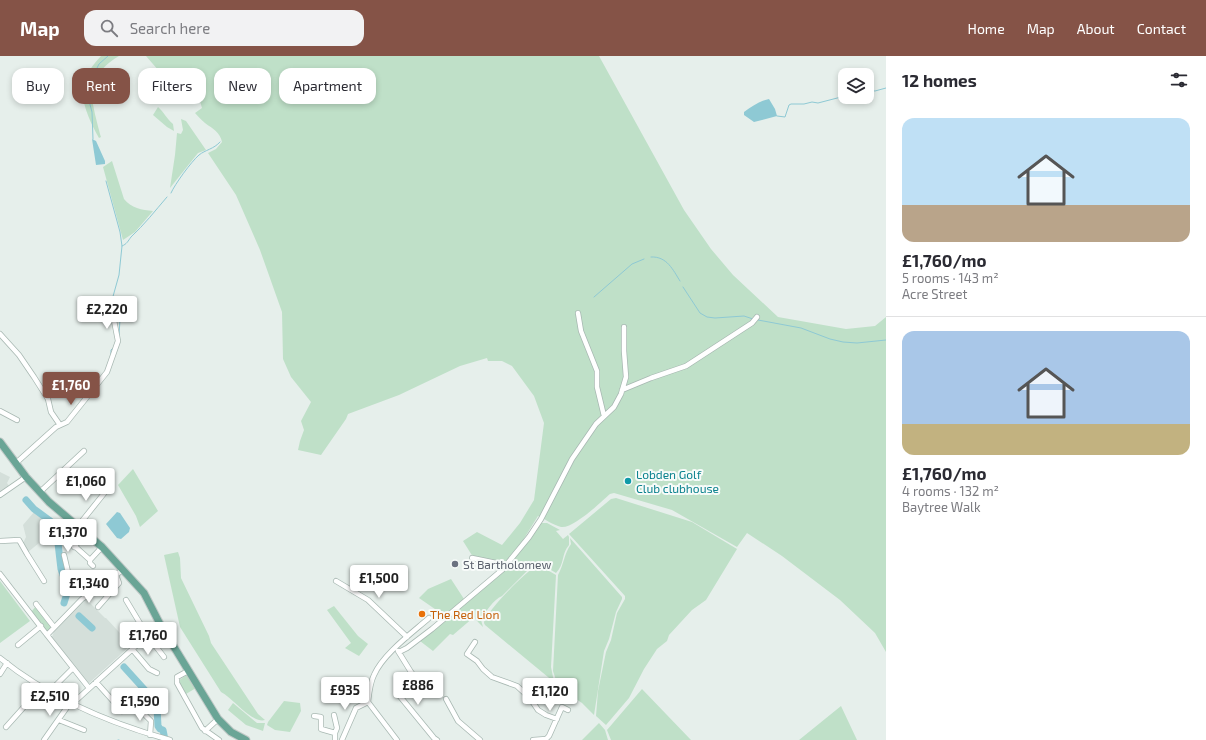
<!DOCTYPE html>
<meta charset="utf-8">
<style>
:root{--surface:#fff;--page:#f2f2f3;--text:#2b2b33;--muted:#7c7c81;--line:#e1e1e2;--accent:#855347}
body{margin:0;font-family:"Exo 2",sans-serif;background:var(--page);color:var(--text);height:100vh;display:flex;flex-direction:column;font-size:15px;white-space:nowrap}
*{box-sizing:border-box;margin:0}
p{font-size:13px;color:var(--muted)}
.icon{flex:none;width:22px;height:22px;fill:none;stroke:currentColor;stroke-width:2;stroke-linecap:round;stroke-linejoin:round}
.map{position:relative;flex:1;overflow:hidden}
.details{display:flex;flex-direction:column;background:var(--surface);width:320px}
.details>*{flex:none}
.hud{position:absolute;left:12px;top:12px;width:380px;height:36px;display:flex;gap:8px}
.tools{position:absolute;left:838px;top:12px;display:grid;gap:8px}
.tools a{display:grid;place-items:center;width:36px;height:36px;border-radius:8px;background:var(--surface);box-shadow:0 2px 6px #0003;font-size:20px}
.price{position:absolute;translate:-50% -34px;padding:0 9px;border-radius:4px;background:#fff;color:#222;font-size:13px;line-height:26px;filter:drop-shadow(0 1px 2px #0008)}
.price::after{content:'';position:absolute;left:50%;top:24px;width:12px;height:9px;margin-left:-6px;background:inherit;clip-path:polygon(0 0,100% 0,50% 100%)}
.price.current{background:var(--accent);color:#fff}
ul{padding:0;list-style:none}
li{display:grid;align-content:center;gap:8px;height:212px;padding:0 16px}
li+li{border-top:1px solid var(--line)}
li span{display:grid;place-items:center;height:124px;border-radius:12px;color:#555}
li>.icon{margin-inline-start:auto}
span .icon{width:72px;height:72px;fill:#fffc;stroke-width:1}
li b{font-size:17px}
h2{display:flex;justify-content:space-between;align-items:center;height:48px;padding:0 16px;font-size:17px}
.chip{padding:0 14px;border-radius:12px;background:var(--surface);box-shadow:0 2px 6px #0003;font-size:14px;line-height:36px}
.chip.current{background:var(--accent);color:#fff}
header{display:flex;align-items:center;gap:24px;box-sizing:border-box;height:56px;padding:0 20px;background:var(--accent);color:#fff}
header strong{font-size:19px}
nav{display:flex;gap:22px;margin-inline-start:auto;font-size:14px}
.search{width:280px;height:36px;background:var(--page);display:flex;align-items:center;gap:10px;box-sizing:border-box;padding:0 14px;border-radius:12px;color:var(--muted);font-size:15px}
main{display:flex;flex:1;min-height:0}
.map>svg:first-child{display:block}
</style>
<header>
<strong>Map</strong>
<div class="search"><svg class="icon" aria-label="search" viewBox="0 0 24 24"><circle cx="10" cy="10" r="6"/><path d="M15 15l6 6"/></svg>Search here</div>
<nav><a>Home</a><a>Map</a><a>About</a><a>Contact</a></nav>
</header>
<main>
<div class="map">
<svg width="886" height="684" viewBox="0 0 886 684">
<rect width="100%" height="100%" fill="#e6efeb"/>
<!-- built -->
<path fill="#d4dfda" d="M0 416 10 421 7 427 9 430 0 437Z
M35 455 51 467 44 483 28 496 23 487 26 481 23 469Z
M86 543 105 562H106L131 589 88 628 52 581 55 573Z"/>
<!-- green -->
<path fill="#bfe0c8" d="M101 0H119C107 7 95 18 92 32 90 42 98 70 101 81L99 82C91 68 80 45 83 29 85 18 94 8 101 0Z
M146 0H599L684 154 711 193 733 219 778 261 846 273 875 270 886 261V596L875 577 840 544 782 500 747 477 737 491 672 454 614 437 610 438C601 446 573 473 561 471 553 469 545 463 538 460L515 497 505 507 473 501 463 485 477 476 502 489 520 467 534 444 544 367 534 340 512 310 502 305H488L487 302 460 310 399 339 348 358 346 363 321 399 298 394 300 385 304 374 301 365 311 346 291 321 283 303 282 256 260 194 236 139 208 97 216 93 222 86C220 76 213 73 205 67 201 64 198 60 195 57L202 52 196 32 183 27 179 33 171 29Z
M158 51C164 56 166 62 173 68L174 75 167 71 153 59Z
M181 63 186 65 206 94 198 97 170 132 175 99 177 77 181 78 183 74Z
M112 105 124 143C131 152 142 154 153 155L135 176 123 184 103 111Z
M133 413 158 455 140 471 136 460 118 429Z
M616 442 692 466 737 493 706 544 692 554 669 579 667 585 657 593 644 613 629 642 606 669 596 660 598 635 606 596 611 584 617 557 625 543V540L569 478 611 443Z
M541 467H547L560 474 556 475 563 483 568 479 569 481V489C561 498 565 508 556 517L543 509 534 508 502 540C493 544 486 555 481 564L483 571 478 566 474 561 453 579 450 578 433 595 420 585 491 525Z
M570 482 622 541V543L616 556 609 583 604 595 594 659 582 647 570 639 557 627 553 615 558 519C564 508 564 498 571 488Z
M178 496 180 502 181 522 209 580 211 587 258 658 265 664C252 668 233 642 221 636L180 571 164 499Z
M535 511H542L556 519 551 611 554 626 485 569 484 567C485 557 526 515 535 511Z
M451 523 464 543 445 560 419 542 428 533Z
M0 525 30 565 0 587Z
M36 550 52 571 47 576 31 556Z
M334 550 358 580 368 588 359 600 345 592 351 587 327 554Z
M188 618 196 632 186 638 178 625Z
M642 633 691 684H611L607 674Z
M284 645 300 647 301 655 290 676 275 674 267 669 268 666Z
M233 647 257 667H265L263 675 246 669 228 654Z
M841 650 857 684H799Z
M599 667 605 674 608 684H582Z"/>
<!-- water -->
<path fill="#8ec9d4" d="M769 43 775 53 777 60 754 66 744 59V56C753 50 759 45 769 43Z
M92 83 96 85 105 105V108L96 109Z
M117 456 120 457 130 472 129 476 121 483 117 482 106 468Z"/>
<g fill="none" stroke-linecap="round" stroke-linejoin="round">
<!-- stream -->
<path stroke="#8ec9d4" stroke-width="1" d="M867 34 875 35 886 32
M777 60 785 61 789 49 791 48H804L812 46 818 47 845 40
M93 83 92 56 88 41V30L99 8 108 0
M106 125 120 176 122 190 119 219 112 244
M171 137C175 128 191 106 199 99 205 94 214 93 220 86
M122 190C127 188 128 185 131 181 144 169 155 155 167 141
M651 201C667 200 673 214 680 225
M683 231 700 257 707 261 715 262 744 260 753 263
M594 241 632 208 644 203
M117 252V253
M758 264 801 272 830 283 843 286 857 287 886 284
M119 280 120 263
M111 298V294L113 292
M118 684H119"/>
<!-- river -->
<path stroke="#8ec9d4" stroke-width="7" d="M26 444 34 453 49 464 56 470 61 513 68 534 64 547
M79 560 92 572
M124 611 153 643 157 652 158 670 160 673 163 674 165 684"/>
<defs>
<path id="minor" d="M578 257 581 275 597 315V331L604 360
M0 278 19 299 34 321 48 343 51 356 60 369
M622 334 651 322 686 310 752 267 757 261
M0 355 17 364
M16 407 56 371 67 366 107 316 118 285 111 249
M40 436 84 395
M0 439 26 421
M78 470 106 435 90 423
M59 476 90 504V507L93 510
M0 485 19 484 27 498 44 525
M74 491 86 477
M64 499 68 516 91 537
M472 502 501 508 505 511
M90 504 102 491
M0 518 47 579 89 632
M336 525 368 544 407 581
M126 544 147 579 164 601
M36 548 54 571
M98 551 119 527 116 519
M47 579 82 543 91 537 102 525 114 521 123 513
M475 586 467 598 477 605 483 613 492 621 517 630 530 642 538 654 546 659 557 663
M18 589 41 570
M132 593 149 613 157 617
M398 595 411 616 427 636
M399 596 407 592 432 573 502 514 529 481 541 463 572 403 596 368 614 351 621 338 626 321 624 295V271
M0 602C49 642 109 667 170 684
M188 615 177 621V627L202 672 219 684
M411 616 401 630 398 638 434 682 437 684
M0 618 7 607
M96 626 122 655
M49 636 73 612
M446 643 458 665 480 684
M368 646C369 637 370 627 374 619 383 598 412 577 429 562
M368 646 397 684
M72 648 160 568
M141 652 145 659 151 665 150 679
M334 659 337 672 335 677
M314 660 321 661V673L335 677V684
M59 664 84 674
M6 671 23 652 39 630
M205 675 218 663
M44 684 70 647
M342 684 356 652 368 646
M533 684 546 683 549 680 562 651 568 654"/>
<path id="primary" d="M0 386 26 421 49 446 102 491 144 537 160 568 218 663 231 676 246 684"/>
</defs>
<!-- minor casing -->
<use href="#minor" stroke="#a8b8b2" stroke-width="6"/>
<!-- primary casing -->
<use href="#primary" stroke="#c2cac8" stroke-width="9"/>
<!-- minor -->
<use href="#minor" stroke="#fff" stroke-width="4.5"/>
<!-- primary -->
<use href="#primary" stroke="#6aa596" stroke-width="7"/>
</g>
<!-- markers -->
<circle fill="#0f9aa8" stroke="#f7fbf9" stroke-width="1.5" cx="628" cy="425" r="4"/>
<circle fill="#6b7280" stroke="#f7fbf9" stroke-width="1.5" cx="455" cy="508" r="4"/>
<circle fill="#e8710a" stroke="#f7fbf9" stroke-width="1.5" cx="422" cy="558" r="4"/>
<g text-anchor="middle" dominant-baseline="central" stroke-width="4" stroke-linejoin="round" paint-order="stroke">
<!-- culture labels -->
<g font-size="12" fill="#0d838f" stroke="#f7fbf9" text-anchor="start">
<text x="636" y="418">Lobden Golf<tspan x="636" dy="14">Club clubhouse</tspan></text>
</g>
<!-- worship labels -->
<g font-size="12" fill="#5b616d" stroke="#f7fbf9" text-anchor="start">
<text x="463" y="508">St Bartholomew</text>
</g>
<!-- food labels -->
<g font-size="12" fill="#c56008" stroke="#f7fbf9" text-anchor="start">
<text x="430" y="558">The Red Lion</text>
</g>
</g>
</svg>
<div class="tools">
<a><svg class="icon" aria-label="layers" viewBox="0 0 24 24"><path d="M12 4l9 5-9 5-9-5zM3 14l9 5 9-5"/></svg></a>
</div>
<b class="price" style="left:107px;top:274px">£2,220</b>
<b class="price current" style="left:71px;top:350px">£1,760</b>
<b class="price" style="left:86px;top:446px">£1,060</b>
<b class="price" style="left:68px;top:497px">£1,370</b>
<b class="price" style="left:379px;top:543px">£1,500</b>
<b class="price" style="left:89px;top:548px">£1,340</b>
<b class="price" style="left:148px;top:600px">£1,760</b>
<b class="price" style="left:418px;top:650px">£886</b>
<b class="price" style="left:345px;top:655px">£935</b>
<b class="price" style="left:550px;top:656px">£1,120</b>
<b class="price" style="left:50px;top:661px">£2,510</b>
<b class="price" style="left:140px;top:666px">£1,590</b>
<div class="hud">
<a class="chip">Buy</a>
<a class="chip current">Rent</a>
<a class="chip">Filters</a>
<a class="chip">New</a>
<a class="chip">Apartment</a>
</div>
</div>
<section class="details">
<h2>12 homes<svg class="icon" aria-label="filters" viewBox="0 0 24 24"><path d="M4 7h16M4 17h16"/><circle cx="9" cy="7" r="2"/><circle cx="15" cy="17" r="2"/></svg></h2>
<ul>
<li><span style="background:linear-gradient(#bfe0f5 70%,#b9a48a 0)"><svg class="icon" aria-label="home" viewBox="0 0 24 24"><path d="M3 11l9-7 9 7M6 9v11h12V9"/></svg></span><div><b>£1,760/mo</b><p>5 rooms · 143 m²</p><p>Acre Street</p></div></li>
<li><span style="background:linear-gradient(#a9c7e8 75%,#c2b280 0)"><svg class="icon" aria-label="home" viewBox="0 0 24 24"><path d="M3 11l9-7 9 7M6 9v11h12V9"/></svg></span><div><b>£1,760/mo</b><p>4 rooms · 132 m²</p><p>Baytree Walk</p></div></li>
</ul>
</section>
</main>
